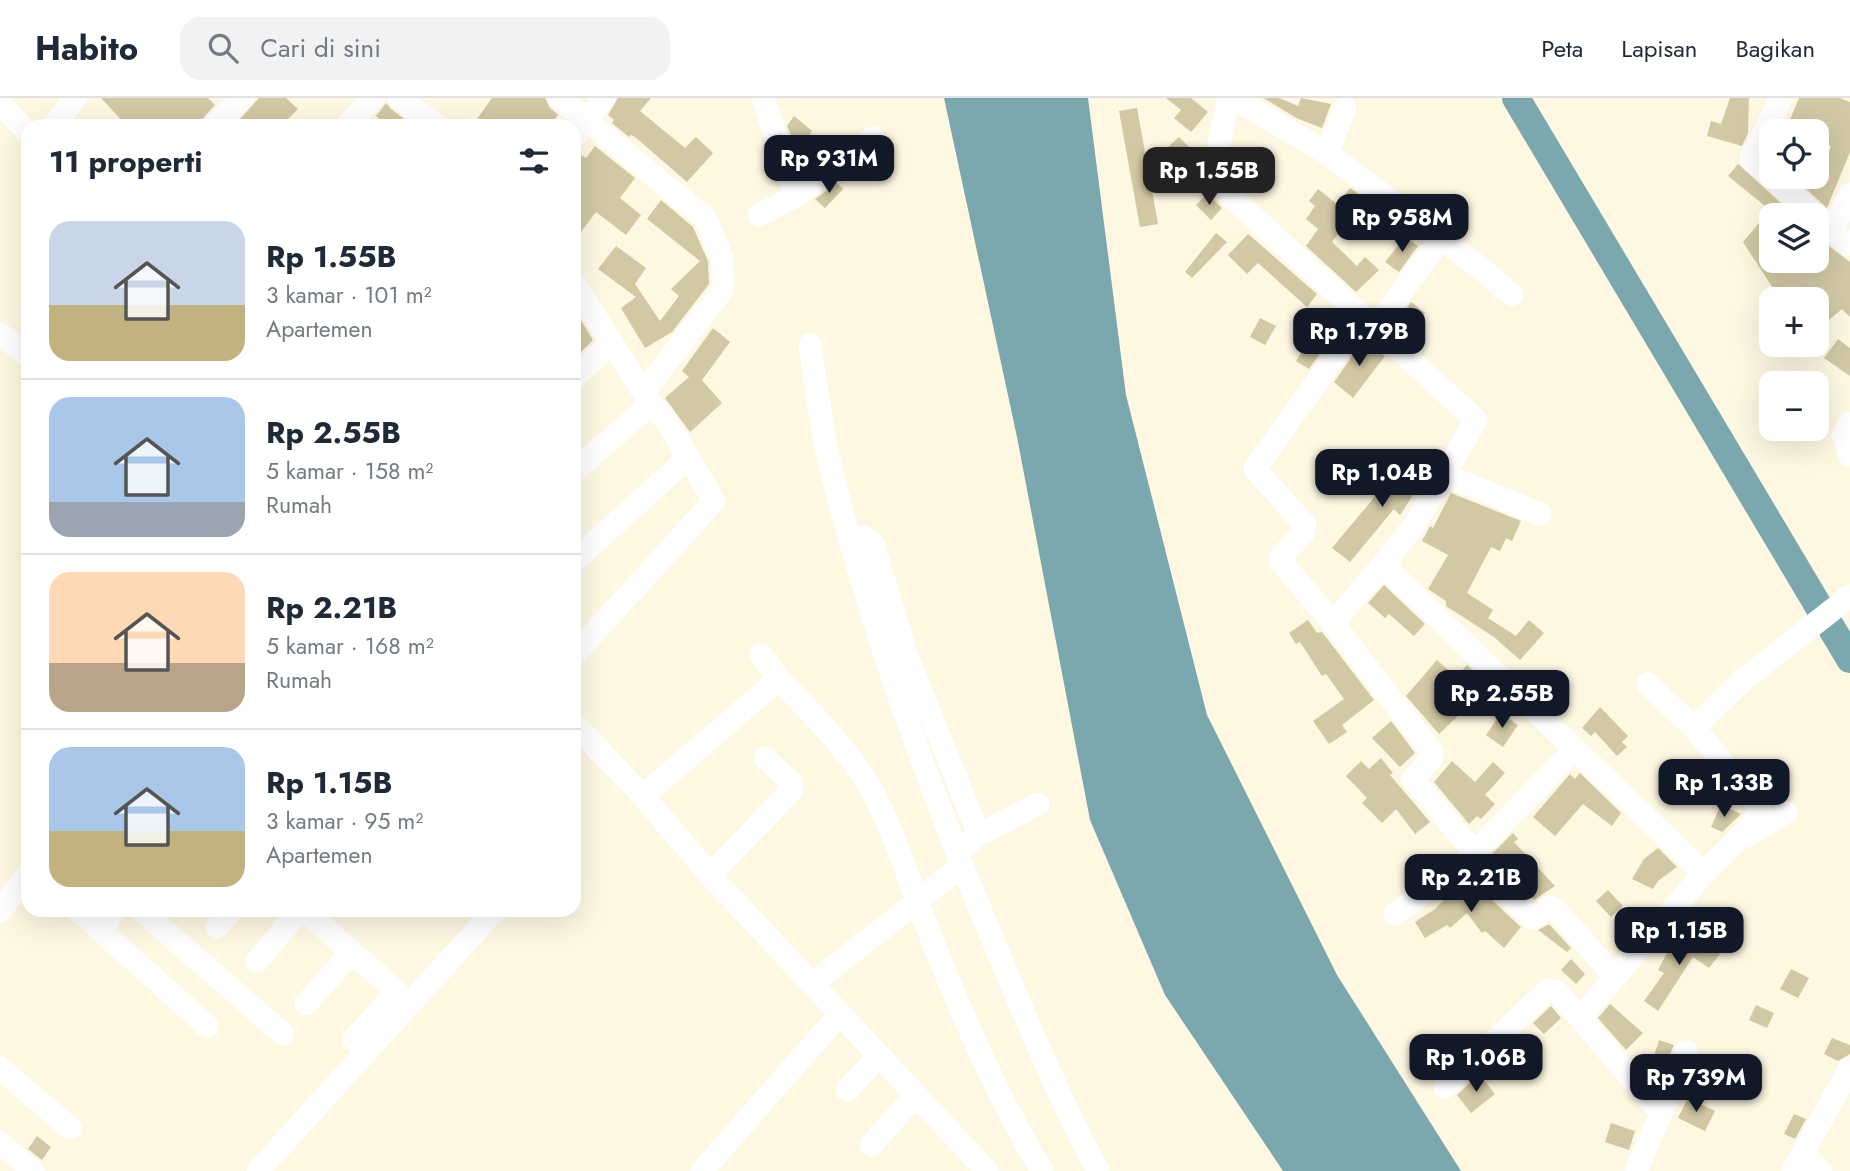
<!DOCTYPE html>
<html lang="id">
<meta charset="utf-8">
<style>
:root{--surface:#fff;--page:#f2f2f3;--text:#1f2937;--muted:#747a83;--line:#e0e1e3;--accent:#111827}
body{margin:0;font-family:Jost,sans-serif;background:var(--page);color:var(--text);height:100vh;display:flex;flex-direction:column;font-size:26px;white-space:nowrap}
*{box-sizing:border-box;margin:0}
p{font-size:23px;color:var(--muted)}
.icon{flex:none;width:38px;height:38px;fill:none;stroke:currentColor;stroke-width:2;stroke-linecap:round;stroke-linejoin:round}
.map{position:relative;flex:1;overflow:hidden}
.drawer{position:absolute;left:21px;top:21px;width:560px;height:798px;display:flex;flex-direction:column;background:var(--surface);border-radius:21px;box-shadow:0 7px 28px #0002}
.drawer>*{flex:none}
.buttons{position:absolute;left:1759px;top:21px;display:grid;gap:14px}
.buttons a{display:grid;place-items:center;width:70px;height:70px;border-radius:14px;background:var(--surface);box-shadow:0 7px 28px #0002;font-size:35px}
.price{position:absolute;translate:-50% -60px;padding:0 16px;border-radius:14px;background:var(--accent);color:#fff;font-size:23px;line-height:46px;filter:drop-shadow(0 2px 4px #0008)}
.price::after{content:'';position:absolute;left:50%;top:42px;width:21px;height:16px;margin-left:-10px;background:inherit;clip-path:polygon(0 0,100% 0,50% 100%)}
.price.selected{background:#222;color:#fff}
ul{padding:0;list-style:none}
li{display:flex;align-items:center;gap:21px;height:175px;padding:0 28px}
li+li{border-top:2px solid var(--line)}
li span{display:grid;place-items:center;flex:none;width:196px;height:140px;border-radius:21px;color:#555}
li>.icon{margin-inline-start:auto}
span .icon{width:84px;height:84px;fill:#fffc;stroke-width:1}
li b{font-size:30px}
h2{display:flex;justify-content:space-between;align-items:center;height:84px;padding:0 28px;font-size:30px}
header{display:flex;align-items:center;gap:42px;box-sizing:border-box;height:98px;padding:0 35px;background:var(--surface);border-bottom:2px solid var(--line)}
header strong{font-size:33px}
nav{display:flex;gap:38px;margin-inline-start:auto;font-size:24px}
.search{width:490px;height:63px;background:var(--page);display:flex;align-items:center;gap:18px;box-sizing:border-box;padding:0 24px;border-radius:21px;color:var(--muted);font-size:26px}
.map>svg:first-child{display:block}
</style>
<header>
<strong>Habito</strong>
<div class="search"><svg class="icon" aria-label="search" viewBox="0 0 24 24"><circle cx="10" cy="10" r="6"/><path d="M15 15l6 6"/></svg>Cari di sini</div>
<nav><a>Peta</a><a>Lapisan</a><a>Bagikan</a></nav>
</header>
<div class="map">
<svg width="1850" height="1073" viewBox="0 0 1850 1073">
<rect width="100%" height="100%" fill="#fef7e2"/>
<!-- water -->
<path fill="#7aa8ae" d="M944 0H1088L1126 297 1207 617 1337 877 1461 1073H1283L1165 897 1090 722 1017 339Z"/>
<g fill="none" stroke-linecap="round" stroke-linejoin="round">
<!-- river -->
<path stroke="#7aa8ae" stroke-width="28" d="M1516 0 1850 561"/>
</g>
<!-- building -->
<path fill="#d2c8a4" d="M101 0H208L215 7 204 19 200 28H127Z
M259 0H286L298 11 281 28H234Z
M492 0H545L550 10 558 17 550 28H472Z
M618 0H651L640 13 685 50 696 39 713 55 687 84 635 39 631 37 629 39 612 25 614 22 608 17Z
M1166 0H1191L1208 14 1191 34 1174 20 1181 12Z
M1264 0H1279L1298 8 1301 0 1331 6 1322 30 1296 20Z
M1730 0H1749L1748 35 1742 48 1707 38 1711 23 1721 26Z
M1799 0H1840L1850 4V54L1827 110 1793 79H1819L1831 48 1822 44 1825 37 1803 26 1800 33 1787 29Z
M386 5 391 11 413 28H387L376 18Z
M1137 10 1158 126 1140 129 1119 13Z
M794 18 812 33 799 56 787 28Z
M1179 39 1201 61 1190 78 1178 87 1156 60Z
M595 48 635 80 620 100 641 117 626 137 596 114 574 143V66L581 57 586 60Z
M1738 66 1794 117H1775L1771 114V163H1816V138L1850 164V219L1842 211 1829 222 1816 207V201H1780L1743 144 1770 112 1728 78Z
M837 85 843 91 825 110 815 101Z
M1350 90 1365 101 1332 144 1357 168 1365 159 1379 172 1356 194 1306 148 1318 131 1306 121 1315 108 1309 103 1318 91 1338 107Z
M1207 96 1222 110 1211 122 1196 107Z
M661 102 693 129 708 163 709 186 672 234 645 250 621 210 636 199 598 171 616 148 646 170 635 186 660 223 679 198 671 191 700 163 647 121Z
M1216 135 1227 144 1192 180 1185 174Z
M1248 136 1317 196 1307 209 1258 165 1247 176 1228 157Z
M1405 139 1418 148 1399 174 1385 164Z
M1411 204 1425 215 1417 226 1403 216Z
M1312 212 1336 230 1342 224 1309 271 1296 263 1311 239 1299 229Z
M579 219 593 242 574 261V223Z
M1260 220 1276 228 1265 247 1250 239Z
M713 230 730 244 702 282 722 305 690 334 665 300 689 279 682 273Z
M1364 241 1385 258 1353 300 1334 284Z
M1838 241 1850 250V278L1824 260Z
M1414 354 1436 362 1400 417 1394 411 1350 464 1332 450 1387 384 1403 395 1415 371 1408 368Z
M1451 395 1521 423 1512 443 1506 440 1500 453 1491 449 1467 495 1493 512 1488 520 1516 538 1529 522 1544 535 1520 562 1494 539 1446 508V503L1428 491 1448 457 1422 443 1430 428 1433 430Z
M1384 487 1425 526 1414 538 1389 516 1385 520 1368 505Z
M1308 522 1317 535 1322 534 1374 602 1342 627 1347 634 1329 646 1313 623 1344 601 1326 576 1322 578 1300 544 1296 546 1289 535Z
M1437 562 1456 579 1467 567 1511 609 1506 615 1483 594 1439 636 1406 598Z
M1600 609 1628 638 1622 644 1627 649 1617 658 1595 634 1591 638 1582 630Z
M1501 615 1518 627 1503 649 1486 637Z
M1391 623 1415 655 1400 669 1372 640Z
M1381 660 1393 675 1390 677 1430 724 1415 736 1396 711 1382 725 1362 705 1367 700 1346 678 1361 663 1369 671Z
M1452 663 1475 684 1493 664 1505 675 1485 697 1495 706 1481 721 1477 718 1469 726 1434 684Z
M1580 675 1621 715 1612 728 1583 706 1555 738 1533 719 1570 676 1575 681Z
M1721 707 1741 716 1722 734 1711 729Z
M1513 735 1518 741 1514 744 1555 788 1534 802 1488 760Z
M1658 750 1677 769 1658 783 1653 791 1632 781 1644 761Z
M1467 779 1521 829 1504 850 1485 833 1482 835 1467 815 1450 830 1447 827 1425 840 1415 824 1435 811Z
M1608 792 1623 808 1611 819 1596 803Z
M1549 826 1571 850 1567 854 1538 832Z
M1689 834 1720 856 1709 870 1693 859 1658 913 1644 903 1664 875 1658 872 1669 851 1675 854Z
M1571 861 1585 876 1576 886 1561 872Z
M1791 871 1809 880 1798 900 1780 891Z
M1610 906 1643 935 1626 952 1598 920Z
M1756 907 1774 915 1767 930 1749 922Z
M1551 908 1561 920 1544 936 1533 925Z
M1832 940 1850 947V956L1838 963 1824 956Z
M1659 942 1674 947 1662 974 1650 971Z
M1479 976 1495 996 1471 1015 1457 997Z
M1688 1000 1715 1013 1705 1033 1678 1020Z
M1794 1016 1806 1021 1795 1041 1784 1036Z
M1611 1025 1635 1033 1629 1052 1605 1044Z
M37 1038 51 1049 42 1062 28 1051Z"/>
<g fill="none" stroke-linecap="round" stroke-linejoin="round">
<!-- minor -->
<path stroke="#fff" stroke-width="23" d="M399 0 437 28
M559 0 705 120 722 160 723 191 644 294
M1229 0 1213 73 1216 85 1476 322 1415 426 1383 467 1704 775 1580 920 1661 1015 1636 1073
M1233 0 1327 55 1345 10
M1781 0 1751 61 1815 117
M0 6 28 35
M54 28 75 0
M214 28 242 0
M346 28 373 0
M574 39 604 0
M1327 55 1483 172 1512 197
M796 98 873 40
M759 117 796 98 763 0
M1816 119 1850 147
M1832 132 1850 96
M574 186 651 306 666 322 714 403 574 557
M1362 220 1255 371 1305 427 1303 435 1280 460 1281 464 1333 525 1432 654V660L1413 681 1474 754
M1374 231 1441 141
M0 236 28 257
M810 247C816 286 821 328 830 367 871 531 929 691 995 847 1027 923 1059 1000 1098 1073
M574 280 612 244
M1850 325 1843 337 1850 357
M574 373 651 306
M1445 377 1540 416
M851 438 865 439 873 446 907 558 975 727 978 737 957 755
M574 463 688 360
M1333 525 1383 467
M779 581C811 615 847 650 871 691 891 727 903 765 917 803 952 894 992 990 1042 1073
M1648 586 1694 630
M574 626 643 698 710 777 987 1073
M643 698 779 581 761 557
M978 737 1038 706
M1747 738 1786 714
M1468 761 1532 820 1549 809 1555 811 1614 878
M1704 775 1753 726 1759 707 1694 630 1742 583 1850 498
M710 777 792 692 791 684 765 660
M78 812 207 928
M141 812 283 936
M304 812 397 894 354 941
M0 813 28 776
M1395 816 1468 761 1575 651
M217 829 232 812
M101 831 115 812
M257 863 300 812
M812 886 962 768
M306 906 352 854
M0 970 70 1030
M1445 989 1548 892 1557 894 1580 920
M847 992 879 958
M1661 1015 1686 954
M0 1045 33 1073
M871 1047 916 997
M1804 1057 1821 1073
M258 1073 495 812
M702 1073 840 916
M1793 1073 1850 970"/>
</g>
</svg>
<div class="buttons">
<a><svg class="icon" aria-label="locate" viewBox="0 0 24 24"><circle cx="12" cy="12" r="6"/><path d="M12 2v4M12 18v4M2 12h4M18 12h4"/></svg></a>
<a><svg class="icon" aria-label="layers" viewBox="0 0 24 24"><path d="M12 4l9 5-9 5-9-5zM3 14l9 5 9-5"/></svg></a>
<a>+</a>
<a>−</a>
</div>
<b class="price" style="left:829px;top:97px">Rp 931M</b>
<b class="price selected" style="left:1209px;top:109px">Rp 1.55B</b>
<b class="price" style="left:1402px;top:156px">Rp 958M</b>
<b class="price" style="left:1359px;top:270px">Rp 1.79B</b>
<b class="price" style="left:1382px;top:411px">Rp 1.04B</b>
<b class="price" style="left:1502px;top:632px">Rp 2.55B</b>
<b class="price" style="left:1724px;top:721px">Rp 1.33B</b>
<b class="price" style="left:1471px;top:816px">Rp 2.21B</b>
<b class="price" style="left:1679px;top:869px">Rp 1.15B</b>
<b class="price" style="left:1476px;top:996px">Rp 1.06B</b>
<b class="price" style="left:1696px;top:1016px">Rp 739M</b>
<section class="drawer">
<h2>11 properti<svg class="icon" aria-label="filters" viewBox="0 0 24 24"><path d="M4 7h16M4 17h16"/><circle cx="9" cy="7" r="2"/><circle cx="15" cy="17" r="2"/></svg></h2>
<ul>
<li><span style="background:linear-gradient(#c9d6e8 60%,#c2b280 0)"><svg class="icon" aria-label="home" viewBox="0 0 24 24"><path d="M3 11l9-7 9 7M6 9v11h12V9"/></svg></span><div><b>Rp 1.55B</b><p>3 kamar · 101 m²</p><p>Apartemen</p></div></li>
<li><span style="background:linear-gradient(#a9c7e8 75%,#9aa5b1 0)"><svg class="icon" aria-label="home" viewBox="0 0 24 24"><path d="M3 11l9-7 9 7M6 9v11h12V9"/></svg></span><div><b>Rp 2.55B</b><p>5 kamar · 158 m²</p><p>Rumah</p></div></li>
<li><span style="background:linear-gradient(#ffd9b3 65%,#b9a48a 0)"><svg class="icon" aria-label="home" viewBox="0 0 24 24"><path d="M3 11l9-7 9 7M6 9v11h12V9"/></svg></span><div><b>Rp 2.21B</b><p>5 kamar · 168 m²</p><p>Rumah</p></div></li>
<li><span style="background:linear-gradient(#a9c7e8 60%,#c2b280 0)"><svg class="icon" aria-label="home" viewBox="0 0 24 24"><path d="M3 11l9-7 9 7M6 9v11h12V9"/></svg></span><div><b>Rp 1.15B</b><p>3 kamar · 95 m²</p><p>Apartemen</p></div></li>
</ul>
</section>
</div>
